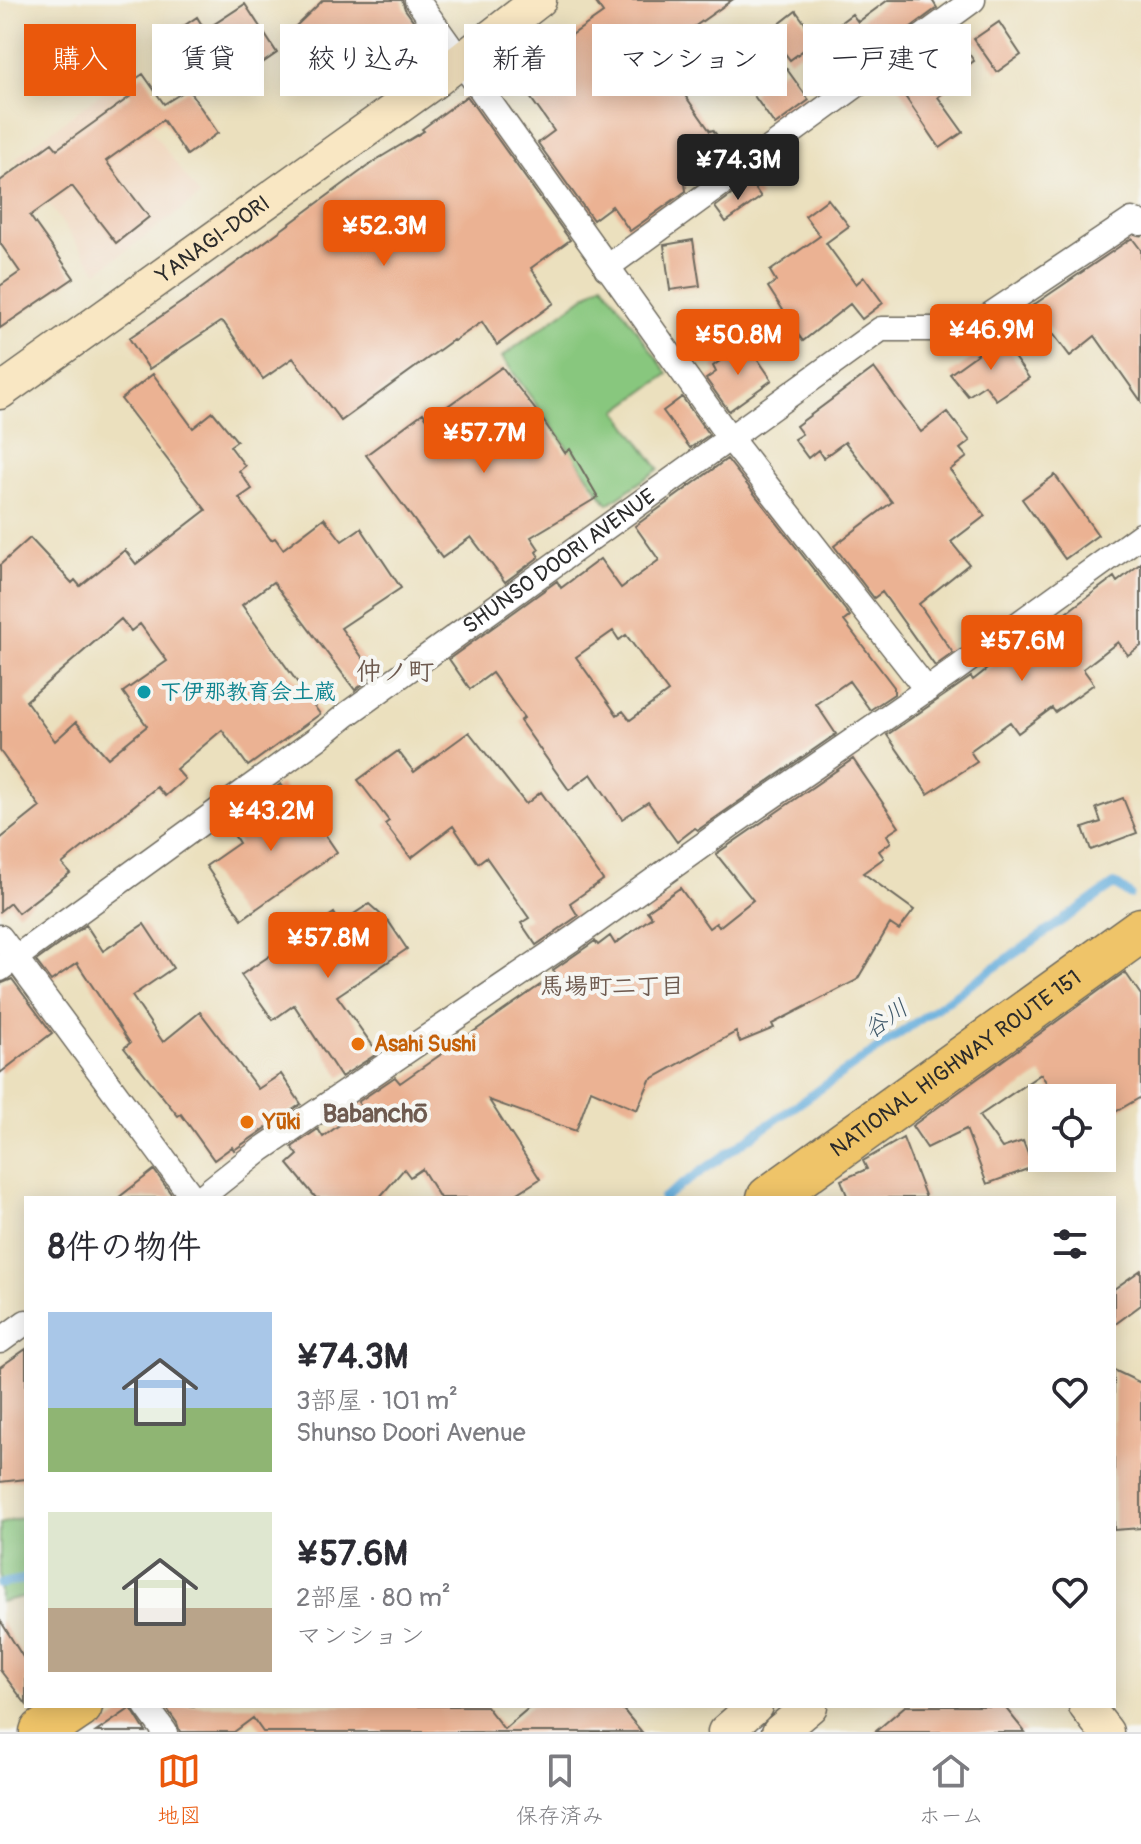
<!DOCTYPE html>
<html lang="ja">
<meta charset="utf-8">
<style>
:root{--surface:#fff;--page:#f2f2f3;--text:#2b2b33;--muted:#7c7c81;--line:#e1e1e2;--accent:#ea580c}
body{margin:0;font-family:Pangolin,"Klee One",sans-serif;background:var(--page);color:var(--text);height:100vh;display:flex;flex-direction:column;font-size:30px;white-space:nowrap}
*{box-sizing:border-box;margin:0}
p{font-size:26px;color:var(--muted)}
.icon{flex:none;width:44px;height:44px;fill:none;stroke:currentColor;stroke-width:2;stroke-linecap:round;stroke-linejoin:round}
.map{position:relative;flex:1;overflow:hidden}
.side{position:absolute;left:24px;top:1196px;width:1092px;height:512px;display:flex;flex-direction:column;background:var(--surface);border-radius:0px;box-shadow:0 4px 20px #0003}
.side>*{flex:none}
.top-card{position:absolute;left:24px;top:24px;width:1094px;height:72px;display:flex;gap:16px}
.controls{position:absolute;left:1028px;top:1084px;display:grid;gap:16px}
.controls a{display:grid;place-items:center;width:88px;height:88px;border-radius:0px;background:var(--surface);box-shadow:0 4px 20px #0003;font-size:40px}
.price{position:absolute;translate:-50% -68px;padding:0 18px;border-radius:8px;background:var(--accent);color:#fff;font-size:26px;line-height:52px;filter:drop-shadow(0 2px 4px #0008)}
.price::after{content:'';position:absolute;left:50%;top:48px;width:24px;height:18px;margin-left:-12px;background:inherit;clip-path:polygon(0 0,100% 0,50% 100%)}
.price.selected{background:#222;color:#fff}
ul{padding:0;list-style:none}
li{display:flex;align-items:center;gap:24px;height:200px;padding:0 24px}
li span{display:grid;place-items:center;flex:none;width:224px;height:160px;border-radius:0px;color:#555}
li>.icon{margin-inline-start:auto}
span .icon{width:96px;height:96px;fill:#fffc;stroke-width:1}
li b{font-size:34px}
h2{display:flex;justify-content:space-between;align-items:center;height:96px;padding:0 24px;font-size:34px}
.chip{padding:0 28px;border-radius:0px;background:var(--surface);box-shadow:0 4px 20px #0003;font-size:28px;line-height:72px}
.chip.selected{background:var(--accent);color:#fff}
.tabs{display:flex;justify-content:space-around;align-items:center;height:112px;border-top:2px solid var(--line);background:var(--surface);font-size:22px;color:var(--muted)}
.tabs a{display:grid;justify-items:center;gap:4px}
.tabs .selected{color:var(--accent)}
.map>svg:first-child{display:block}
</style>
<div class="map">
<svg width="1141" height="1732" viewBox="0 0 1141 1732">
<rect width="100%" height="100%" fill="#f6f6f2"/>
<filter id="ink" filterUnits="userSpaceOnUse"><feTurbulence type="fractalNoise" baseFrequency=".0125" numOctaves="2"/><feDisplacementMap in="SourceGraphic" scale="16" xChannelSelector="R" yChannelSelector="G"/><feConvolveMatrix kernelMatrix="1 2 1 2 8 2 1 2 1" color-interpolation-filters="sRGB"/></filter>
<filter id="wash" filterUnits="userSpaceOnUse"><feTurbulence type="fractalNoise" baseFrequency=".006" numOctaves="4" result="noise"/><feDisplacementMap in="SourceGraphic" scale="32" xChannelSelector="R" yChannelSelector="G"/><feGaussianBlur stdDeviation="1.8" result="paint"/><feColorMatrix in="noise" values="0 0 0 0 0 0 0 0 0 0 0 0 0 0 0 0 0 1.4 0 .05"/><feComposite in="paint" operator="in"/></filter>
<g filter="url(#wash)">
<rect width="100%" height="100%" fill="#ebe0be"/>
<!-- built -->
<path fill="#f0d5bc" d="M116 82 200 196 97 272 16 158Z"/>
<!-- green -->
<path fill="#88c77e" stroke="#5a7954" stroke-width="2" d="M603 283 668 374 617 411 659 469 608 504 502 357Z
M26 1516V1596L0 1602V1524Z"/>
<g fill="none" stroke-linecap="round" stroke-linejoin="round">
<!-- stream -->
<path stroke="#65addc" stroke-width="9" d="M663 1198 1115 884 1130 895
M0 1584 26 1579"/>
</g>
<g id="blocks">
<!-- building -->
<path fill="#ebb293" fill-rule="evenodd" d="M323 0H402L405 9 420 30 347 82 343 76 332 83 295 27Z
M594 0H732L656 54 710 131 713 130 732 157 698 182 682 159 686 191 630 231 612 206 593 220 538 143 554 131 506 63 538 42 546 53 603 13Z
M888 0H932L937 8 858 66 832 29 852 14 858 22Z
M245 4 277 53 255 68 250 61 214 85 178 30 197 17 205 30Z
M796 11 817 40 790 60 769 32Z
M999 22 1021 55 997 72 974 39Z
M954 32 974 61 942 84 946 91 938 97 963 132 940 148 892 77Z
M786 68 809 100 775 125 752 93Z
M143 74 164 104 188 89 218 133 187 155 163 120 106 161 149 217 116 243 72 186 30 216 74 278 0 328V286L20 272 0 243V181L52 143 57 149 131 96 125 86Z
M467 96 570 240 531 268 554 303 497 345 482 322 454 341 453 340 341 421 293 358 263 379 224 323 220 322 149 369 129 338 198 291 376 160 424 131 422 129Z
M750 181 761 197 726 222 715 207Z
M828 199 849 226 826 243 856 284 864 277 883 303 862 319 850 304 803 341 781 312 783 310 768 287 776 281 770 271 820 236 805 216Z
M1132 238 1141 250V401L1095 336 1070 356 1032 306Z
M693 240 700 286 670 290 664 245Z
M1000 338 1029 378 996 400 985 385 968 396 950 374Z
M746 342 772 380 729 411 706 379 716 372 713 366Z
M502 367 541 417 565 453 570 449 598 497 531 537 539 549 536 552 539 557 505 582 471 537 442 558 366 455 423 413 428 420Z
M874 368 921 432 947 412 970 441 960 449 967 457 950 470 985 516 951 542 969 564 919 604 953 653 935 666 882 592 874 598 834 546 892 502 845 442 823 458 818 450 808 458 794 439 802 434 796 426Z
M153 374 193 428 213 412 237 441 230 446 245 466 239 471 252 489 239 498 271 540 275 538 283 549 324 518 342 541 361 528 401 588 341 628 375 675 355 690 273 582 242 605 320 714 248 766 222 730 176 769 185 779 165 796 157 787 62 864 70 873 18 913 10 903 0 911V839L40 807 0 751V565L30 538 72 583 75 580 80 586 125 550 136 564 206 510 121 399ZM121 619 131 631 140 624 167 661 123 692 147 726 108 758 76 722 55 741 26 701Z
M682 397 709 435 690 448 663 411Z
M727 459 850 616 844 621 894 687V694L870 710 849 681 816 704 836 734 698 830 695 828 677 842 648 802 622 819 591 774 569 790 520 721 524 718 492 673 470 689 449 659 557 581 561 588 600 559 621 588 659 560 635 526ZM613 631 619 640 626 635 668 692 630 720 623 711 617 715 576 657Z
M1055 475 1098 535 1065 559 1022 499Z
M1141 563V646L1128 655 1118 642 1083 669 1094 684 1055 712 1052 708 1018 733 1010 722 970 751 977 762 928 794 887 735 971 677 973 680 1048 621 1051 624 1114 577 1117 582Z
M469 732 526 804 541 792 603 880 570 903 578 916 536 945 521 923 529 918 486 857 478 863 453 826 411 858 385 824 389 821 358 780 398 751 414 772Z
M853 759 899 827 887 835 891 842 879 851 884 858 863 873 914 910 899 930 890 924 857 980 772 1024 774 1028 740 1042 736 1032 650 1080 637 1110 591 1090 576 1131 489 1100 540 1179 510 1198H440L422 1169 410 1177 404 1169 379 1198H316L288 1164 298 1155 292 1147 318 1129 323 1137 362 1108 358 1102 395 1077 400 1083 556 974 553 970 595 941 598 945 610 936 615 944 652 917 647 911 680 888 709 928 716 923 719 927 753 900 716 854Z
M281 784 296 807 303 802 337 852 242 919 206 866 239 843 234 835 265 813 257 801Z
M1123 798 1137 833 1091 850 1083 828 1101 822 1096 808Z
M369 904 389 922 407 949 337 996 378 1053 341 1077 294 1005 273 1020 241 975 334 913 340 923Z
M144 924 173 968 132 996 163 1042 200 1012 258 1089 281 1074 301 1104 234 1150 232 1147 214 1160 181 1114 178 1116 124 1048 130 1043 77 963 51 981 36 961 86 925 103 951Z
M1125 972 1141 995V1097L1110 1115 1102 1098H1056L1041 1074 979 1116 1002 1148 1023 1141 1033 1167 987 1184 966 1129 927 1148 912 1126Z
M12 979 52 1033 0 1073V984Z
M903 1138 926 1198H848L841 1180 867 1169 863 1161Z
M154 1170 174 1198H118Z
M1141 1270V1305L1114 1325V1289Z
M26 1349V1479L0 1482V1367Z
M1114 1370 1141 1383V1528L1114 1530Z
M0 1620 26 1662V1704L0 1670Z
M165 1706H486L504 1729 531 1706H620L642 1732H263L253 1718 234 1732H180L177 1723Z
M905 1706H1004L1025 1732H875Z
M131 1708 146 1732H96Z"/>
</g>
</g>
<g filter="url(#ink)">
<use href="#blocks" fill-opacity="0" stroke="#6e6a5e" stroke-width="2"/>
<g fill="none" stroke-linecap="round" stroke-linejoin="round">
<defs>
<g id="street">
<path d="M417 0 729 437 927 690"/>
<path d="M606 268 973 0"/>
<path d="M0 937 193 1198"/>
<path id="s1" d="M0 969 318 738 346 715 881 329H969L1132 220 1141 223"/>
<path d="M200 1198 262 1149 572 939 732 824 952 672 1141 535"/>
<path d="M0 1341 26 1322"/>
<path d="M146 1706 165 1732"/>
</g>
<g id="secondary">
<path id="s2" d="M0 392 436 80 539 0"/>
<path d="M1086 1706 1106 1732"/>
<path d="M725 1732 755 1706"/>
<path d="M779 1732 810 1706"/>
</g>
<g id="highway">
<path id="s3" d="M769 1198 1141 930"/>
<path d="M42 1732 80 1706"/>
</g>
</defs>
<!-- street casing -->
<use href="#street" stroke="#6e6a5e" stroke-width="27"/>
<!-- secondary casing -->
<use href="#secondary" stroke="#6e6a5e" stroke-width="37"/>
<!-- highway casing -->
<use href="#highway" stroke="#6e6a5e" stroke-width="47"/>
<!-- street -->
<use href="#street" stroke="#fff" stroke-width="24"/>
<!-- secondary -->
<use href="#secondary" stroke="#f9e7c3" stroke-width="34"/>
<!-- highway -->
<use href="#highway" stroke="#efc469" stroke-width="44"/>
</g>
</g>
<!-- markers -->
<circle fill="#0f9aa8" stroke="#f6f6f2" stroke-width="3" cx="144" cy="692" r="8"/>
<g fill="#e8710a" stroke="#f6f6f2" stroke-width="3">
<circle cx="358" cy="1044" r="8"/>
<circle cx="247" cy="1122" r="8"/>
</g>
<g text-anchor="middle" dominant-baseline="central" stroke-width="8" stroke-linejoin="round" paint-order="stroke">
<!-- street labels -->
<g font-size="22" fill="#2b2b2b" stroke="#f6f6f2">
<text stroke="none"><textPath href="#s2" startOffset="262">YANAGI-DORI</textPath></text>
<text stroke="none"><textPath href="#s1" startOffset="692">SHUNSO DOORI AVENUE</textPath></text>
<text stroke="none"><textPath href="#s3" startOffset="230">NATIONAL HIGHWAY ROUTE 151</textPath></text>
</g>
<!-- culture labels -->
<g font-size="22" font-weight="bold" fill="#0d838f" stroke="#f6f6f2" text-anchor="start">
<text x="160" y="692">下伊那教育会土蔵</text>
</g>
<!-- food labels -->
<g font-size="22" font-weight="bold" fill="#c56008" stroke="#f6f6f2" text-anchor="start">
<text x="374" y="1044">Asahi Sushi</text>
<text x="263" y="1122">Yūki</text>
</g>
<!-- neighbourhood labels -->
<g font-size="24" font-weight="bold" fill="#6e5a4f" stroke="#f6f6f2">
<text x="612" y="986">馬場町二丁目</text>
</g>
<!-- water labels -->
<g font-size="24" font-style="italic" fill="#3f5869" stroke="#f6f6f2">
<text transform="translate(886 1019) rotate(-35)">谷川</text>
</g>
<!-- quarter labels -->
<g font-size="26" font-weight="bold" fill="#6e5a4f" stroke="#f6f6f2">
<text x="395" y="672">仲ノ町</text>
<text x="375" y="1114">Babanchō</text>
</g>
</g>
</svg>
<div class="controls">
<a><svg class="icon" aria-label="locate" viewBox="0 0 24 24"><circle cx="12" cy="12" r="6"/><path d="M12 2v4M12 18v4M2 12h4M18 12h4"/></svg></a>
</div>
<b class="price selected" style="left:738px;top:202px">¥74.3M</b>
<b class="price" style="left:384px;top:268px">¥52.3M</b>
<b class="price" style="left:991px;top:372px">¥46.9M</b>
<b class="price" style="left:738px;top:377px">¥50.8M</b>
<b class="price" style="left:484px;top:475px">¥57.7M</b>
<b class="price" style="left:1022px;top:683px">¥57.6M</b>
<b class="price" style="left:271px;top:853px">¥43.2M</b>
<b class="price" style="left:328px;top:980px">¥57.8M</b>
<div class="top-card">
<a class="chip selected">購入</a>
<a class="chip">賃貸</a>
<a class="chip">絞り込み</a>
<a class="chip">新着</a>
<a class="chip">マンション</a>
<a class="chip">一戸建て</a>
</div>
<section class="side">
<h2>8件の物件<svg class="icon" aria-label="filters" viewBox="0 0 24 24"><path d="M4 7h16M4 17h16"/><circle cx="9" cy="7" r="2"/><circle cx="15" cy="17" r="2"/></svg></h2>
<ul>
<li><span style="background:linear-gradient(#a9c7e8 60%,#8fb573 0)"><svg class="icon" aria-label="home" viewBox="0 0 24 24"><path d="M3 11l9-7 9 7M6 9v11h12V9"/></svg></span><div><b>¥74.3M</b><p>3部屋 · 101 m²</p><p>Shunso Doori Avenue</p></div><svg class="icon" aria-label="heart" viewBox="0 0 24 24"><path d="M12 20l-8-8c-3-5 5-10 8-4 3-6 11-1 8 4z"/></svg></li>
<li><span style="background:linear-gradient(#dfe7d0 60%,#b9a48a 0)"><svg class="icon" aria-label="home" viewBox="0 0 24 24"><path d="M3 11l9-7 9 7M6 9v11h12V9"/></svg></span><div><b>¥57.6M</b><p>2部屋 · 80 m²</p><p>マンション</p></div><svg class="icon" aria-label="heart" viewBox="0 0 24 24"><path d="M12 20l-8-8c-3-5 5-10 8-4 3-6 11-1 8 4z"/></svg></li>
</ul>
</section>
</div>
<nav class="tabs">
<a class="selected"><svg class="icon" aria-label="map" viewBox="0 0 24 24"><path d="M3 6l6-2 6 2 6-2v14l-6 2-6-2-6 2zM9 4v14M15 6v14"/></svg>地図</a>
<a><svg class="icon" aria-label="saved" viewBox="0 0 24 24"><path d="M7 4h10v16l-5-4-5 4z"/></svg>保存済み</a>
<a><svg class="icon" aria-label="home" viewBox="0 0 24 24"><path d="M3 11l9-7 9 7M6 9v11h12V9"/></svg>ホーム</a>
</nav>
